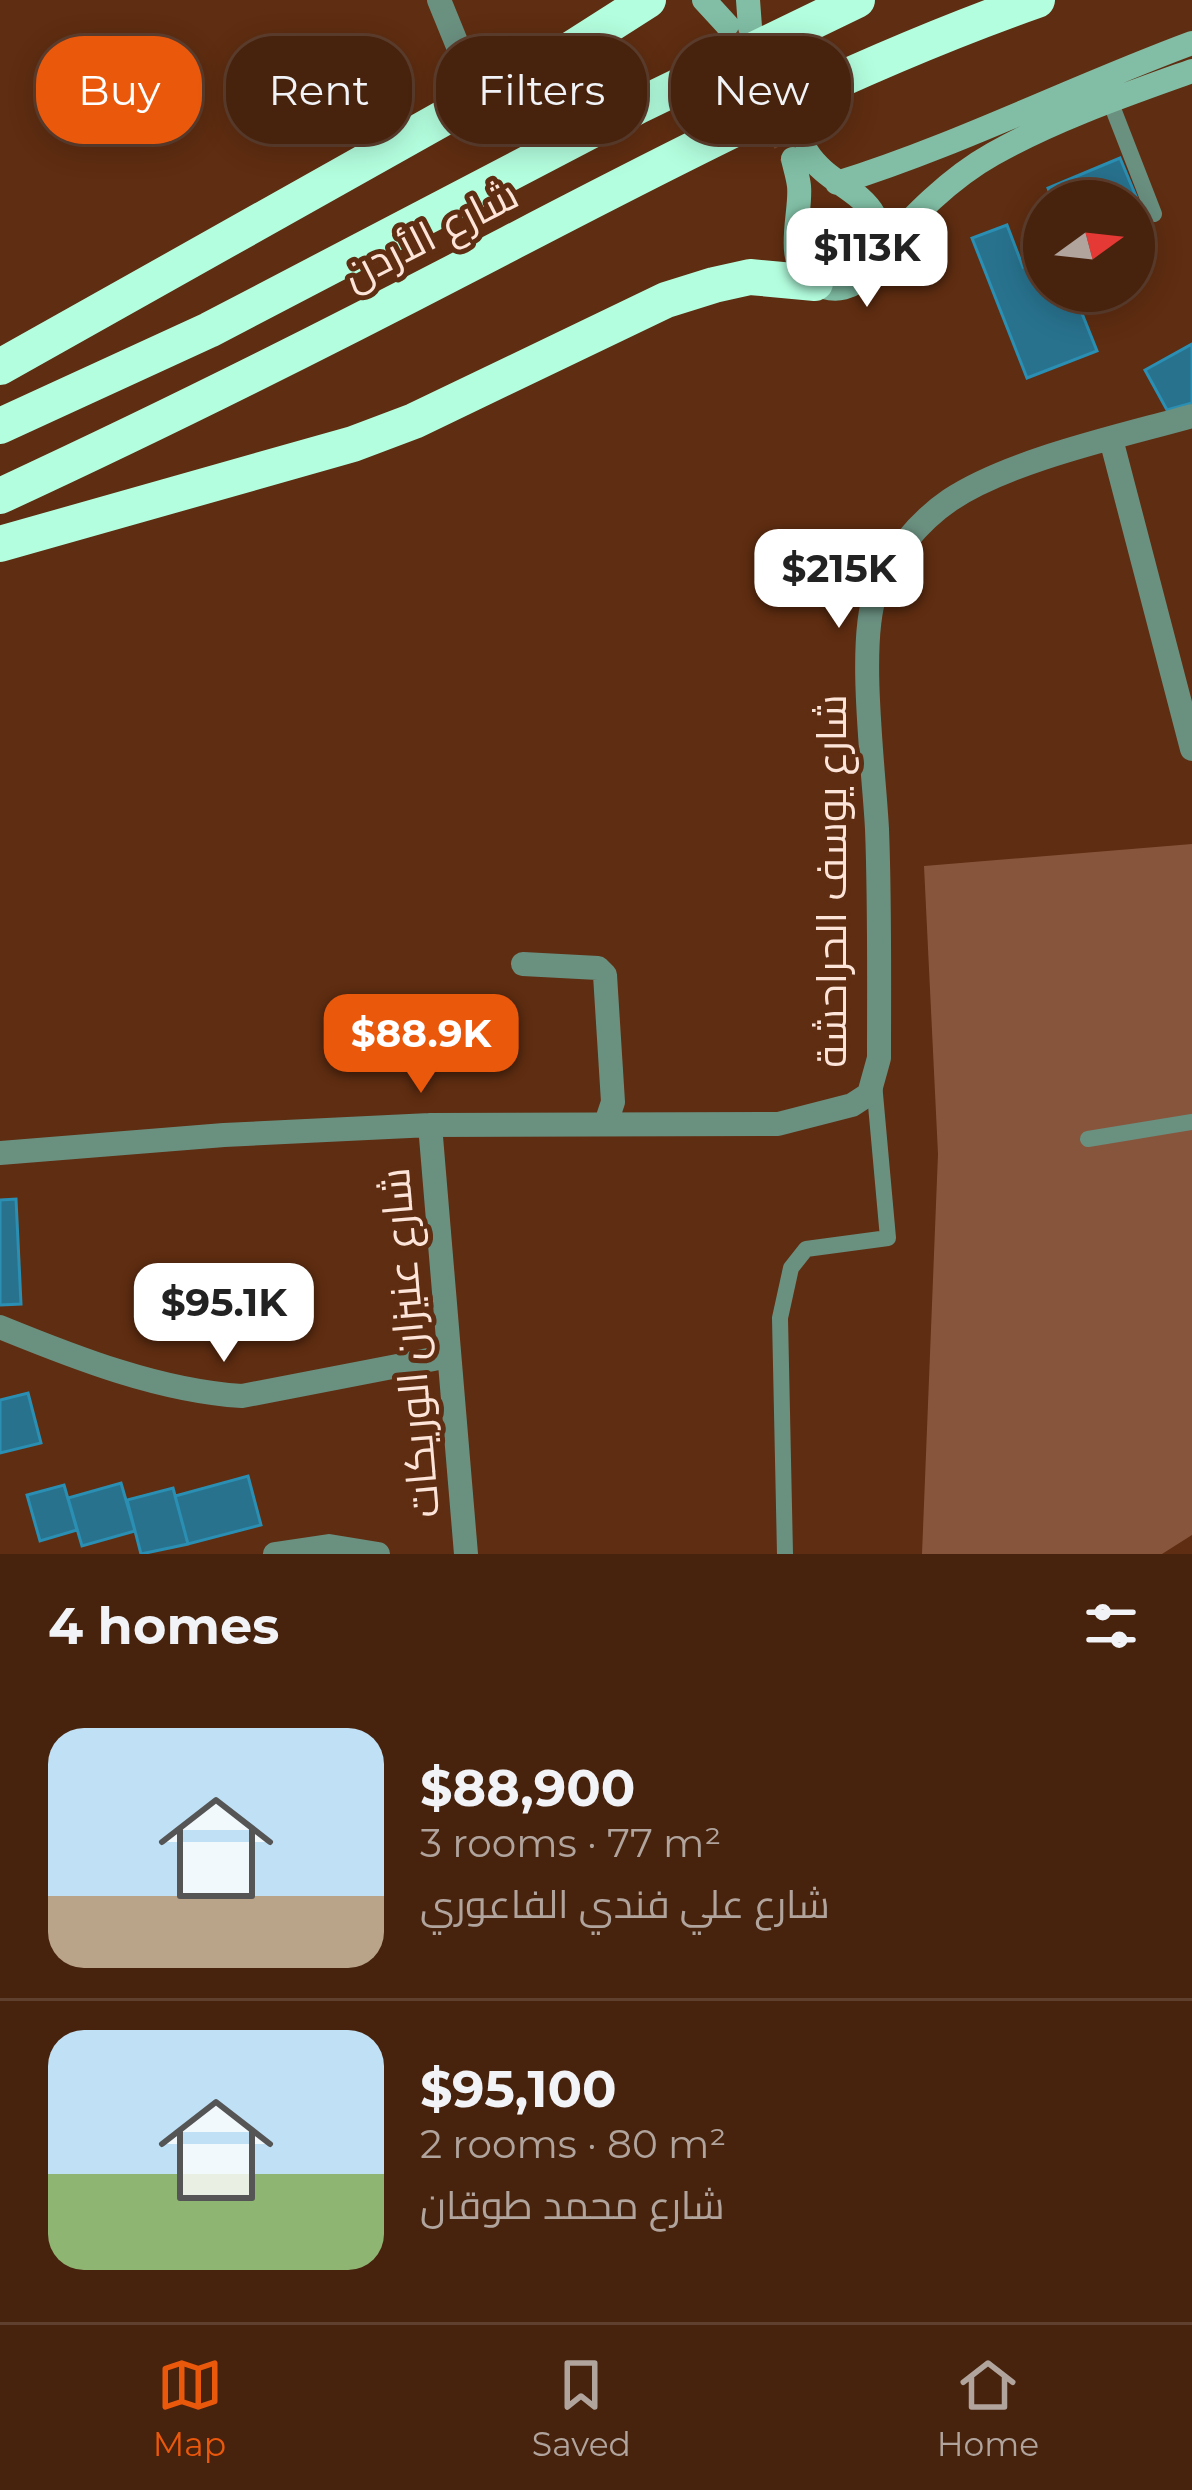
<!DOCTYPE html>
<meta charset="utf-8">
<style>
:root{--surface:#47220d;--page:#4e2a16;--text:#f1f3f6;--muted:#b0a49d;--line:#5f3f2e;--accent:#ea580c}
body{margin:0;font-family:Montserrat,Cairo,sans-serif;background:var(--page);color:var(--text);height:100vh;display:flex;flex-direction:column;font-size:45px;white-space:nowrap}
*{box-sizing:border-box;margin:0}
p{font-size:39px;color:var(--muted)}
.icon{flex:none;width:66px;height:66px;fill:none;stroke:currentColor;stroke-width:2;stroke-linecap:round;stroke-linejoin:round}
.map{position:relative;height:1554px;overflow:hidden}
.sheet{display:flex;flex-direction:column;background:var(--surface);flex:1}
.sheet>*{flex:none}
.top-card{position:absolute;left:36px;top:36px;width:1122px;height:108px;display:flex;gap:24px}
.needle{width:78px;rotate:75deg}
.buttons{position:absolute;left:1023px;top:180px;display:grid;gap:24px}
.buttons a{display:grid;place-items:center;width:132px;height:132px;border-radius:50%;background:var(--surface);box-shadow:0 6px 30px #0003,0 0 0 3px var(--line);font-size:60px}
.price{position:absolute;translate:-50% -102px;padding:0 27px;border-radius:24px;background:#fff;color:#222;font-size:39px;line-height:78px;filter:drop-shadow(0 3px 6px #0008)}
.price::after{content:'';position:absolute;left:50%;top:72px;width:36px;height:27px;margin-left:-18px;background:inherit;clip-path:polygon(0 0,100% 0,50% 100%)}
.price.active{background:var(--accent);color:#fff}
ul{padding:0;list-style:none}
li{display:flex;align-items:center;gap:36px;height:300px;padding:0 48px}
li+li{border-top:3px solid var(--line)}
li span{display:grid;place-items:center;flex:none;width:336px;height:240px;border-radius:36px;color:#555}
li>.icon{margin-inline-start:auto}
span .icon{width:144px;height:144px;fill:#fffc;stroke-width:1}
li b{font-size:51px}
h2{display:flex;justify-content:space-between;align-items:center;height:144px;padding:0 48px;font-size:51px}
.tag{padding:0 42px;border-radius:48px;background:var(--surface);box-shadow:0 6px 30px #0003,0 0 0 3px var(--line);font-size:42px;line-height:108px}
.tag.active{background:var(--accent);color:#fff}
.dock{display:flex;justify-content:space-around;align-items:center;height:168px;border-top:3px solid var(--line);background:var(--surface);font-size:33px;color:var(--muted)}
.dock a{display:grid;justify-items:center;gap:6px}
.dock .active{color:var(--accent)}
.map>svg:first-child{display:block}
</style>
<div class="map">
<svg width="1192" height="1554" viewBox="0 0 1192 1554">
<rect width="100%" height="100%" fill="#5f2d11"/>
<!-- green -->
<path fill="#87553c" d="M1192 844V1535L1162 1554H922L938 1154 924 866Z"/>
<!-- building -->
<path fill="#28728e" stroke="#2a8fb3" stroke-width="3" d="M1120 158 1150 230 1134 237V201H1053L1048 188Z
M1007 225 1023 267 1044 258V291H1073L1097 351 1027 378 972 238Z
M1192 344V403L1167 410 1145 370Z
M16 1199 21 1304 0 1305V1200Z
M28 1393 41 1443 0 1453V1400Z
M248 1476 261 1525 188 1544 175 1496Z
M121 1483 135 1531 82 1546 68 1498Z
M64 1485 77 1530 40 1541 27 1495Z
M173 1488 188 1544 141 1554 127 1500Z"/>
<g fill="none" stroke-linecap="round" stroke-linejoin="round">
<!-- secondary-tunnel -->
<path stroke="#77482f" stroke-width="24" stroke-dasharray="24 12" stroke-linecap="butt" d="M727 25 793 159
M753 34 807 152"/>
<!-- lane -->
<path stroke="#6a9080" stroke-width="16" d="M1110 101 1154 214
M1088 1139 1192 1122
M785 1554 780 1318 791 1268 806 1249 888 1238 874 1083"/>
<!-- street -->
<path stroke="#6a9080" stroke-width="24" d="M439 0 479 98
M1111 439 1192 749
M523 964 598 968 605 975 613 1102 606 1123
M430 1125 466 1554
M0 1153 224 1135 430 1125 778 1124 852 1105 869 1094 879 1058C879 982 880 905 877 829 874 770 857 642 876 592 890 556 919 521 950 500 1010 460 1121 436 1192 416
M0 1327C76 1358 160 1391 242 1396L449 1356
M275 1554 329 1546 378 1554"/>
<!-- secondary -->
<path stroke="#81bea5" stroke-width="24" d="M704 0 727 25
M748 0 750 27
M793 159C795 168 798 177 799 186 802 215 782 262 814 282 856 308 894 251 874 215 860 189 826 182 807 152
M837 183C959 145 1073 87 1192 43
M880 253C913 216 950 178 993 154 1055 119 1125 95 1192 71"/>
<!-- highway -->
<path stroke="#b3fede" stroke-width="36" d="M0 367 479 98 540 69 648 0
M0 426 209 330 638 106 857 0
M0 496C158 423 312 346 466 266 653 169 838 70 1037 0
M0 544 353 444 414 421 666 300 714 285 750 277 815 283"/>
</g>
<g text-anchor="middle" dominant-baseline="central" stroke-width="10" stroke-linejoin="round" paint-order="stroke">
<!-- street labels -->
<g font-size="42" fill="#fde4d9" stroke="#5f2d11">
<text transform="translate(430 234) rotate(-27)">شارع الأردن</text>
<text transform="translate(831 881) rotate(-90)">شارع يوسف الحراحشة</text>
<text transform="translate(409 1343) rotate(-95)">شارع عنيزان الوريكات</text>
</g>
</g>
</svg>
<div class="buttons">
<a><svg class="needle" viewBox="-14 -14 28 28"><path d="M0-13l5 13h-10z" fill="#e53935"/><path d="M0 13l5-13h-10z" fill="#b0a49d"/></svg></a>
</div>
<b class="price" style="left:867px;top:310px">$113K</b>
<b class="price" style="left:839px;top:631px">$215K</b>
<b class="price active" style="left:421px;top:1096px">$88.9K</b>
<b class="price" style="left:224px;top:1365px">$95.1K</b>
<div class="top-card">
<a class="tag active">Buy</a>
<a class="tag">Rent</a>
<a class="tag">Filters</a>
<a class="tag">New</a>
</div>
</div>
<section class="sheet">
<h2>4 homes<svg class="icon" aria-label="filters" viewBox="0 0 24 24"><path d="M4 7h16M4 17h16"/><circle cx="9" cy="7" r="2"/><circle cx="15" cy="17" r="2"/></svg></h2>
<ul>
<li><span style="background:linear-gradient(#bfe0f5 70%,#b9a48a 0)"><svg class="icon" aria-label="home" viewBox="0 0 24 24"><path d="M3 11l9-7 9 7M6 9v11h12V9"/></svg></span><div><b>$88,900</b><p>3 rooms · 77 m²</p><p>شارع علي فندي الفاعوري</p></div></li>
<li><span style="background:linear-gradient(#bfe0f5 60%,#8fb573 0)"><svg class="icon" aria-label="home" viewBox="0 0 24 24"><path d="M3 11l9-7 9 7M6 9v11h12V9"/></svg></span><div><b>$95,100</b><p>2 rooms · 80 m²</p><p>شارع محمد طوقان</p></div></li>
</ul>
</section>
<nav class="dock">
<a class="active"><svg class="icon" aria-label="map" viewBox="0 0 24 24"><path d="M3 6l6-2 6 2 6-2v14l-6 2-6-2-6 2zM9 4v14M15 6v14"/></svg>Map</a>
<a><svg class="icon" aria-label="saved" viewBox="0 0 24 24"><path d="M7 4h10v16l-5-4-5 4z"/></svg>Saved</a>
<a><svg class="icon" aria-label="home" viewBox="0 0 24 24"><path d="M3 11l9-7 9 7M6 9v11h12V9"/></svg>Home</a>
</nav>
